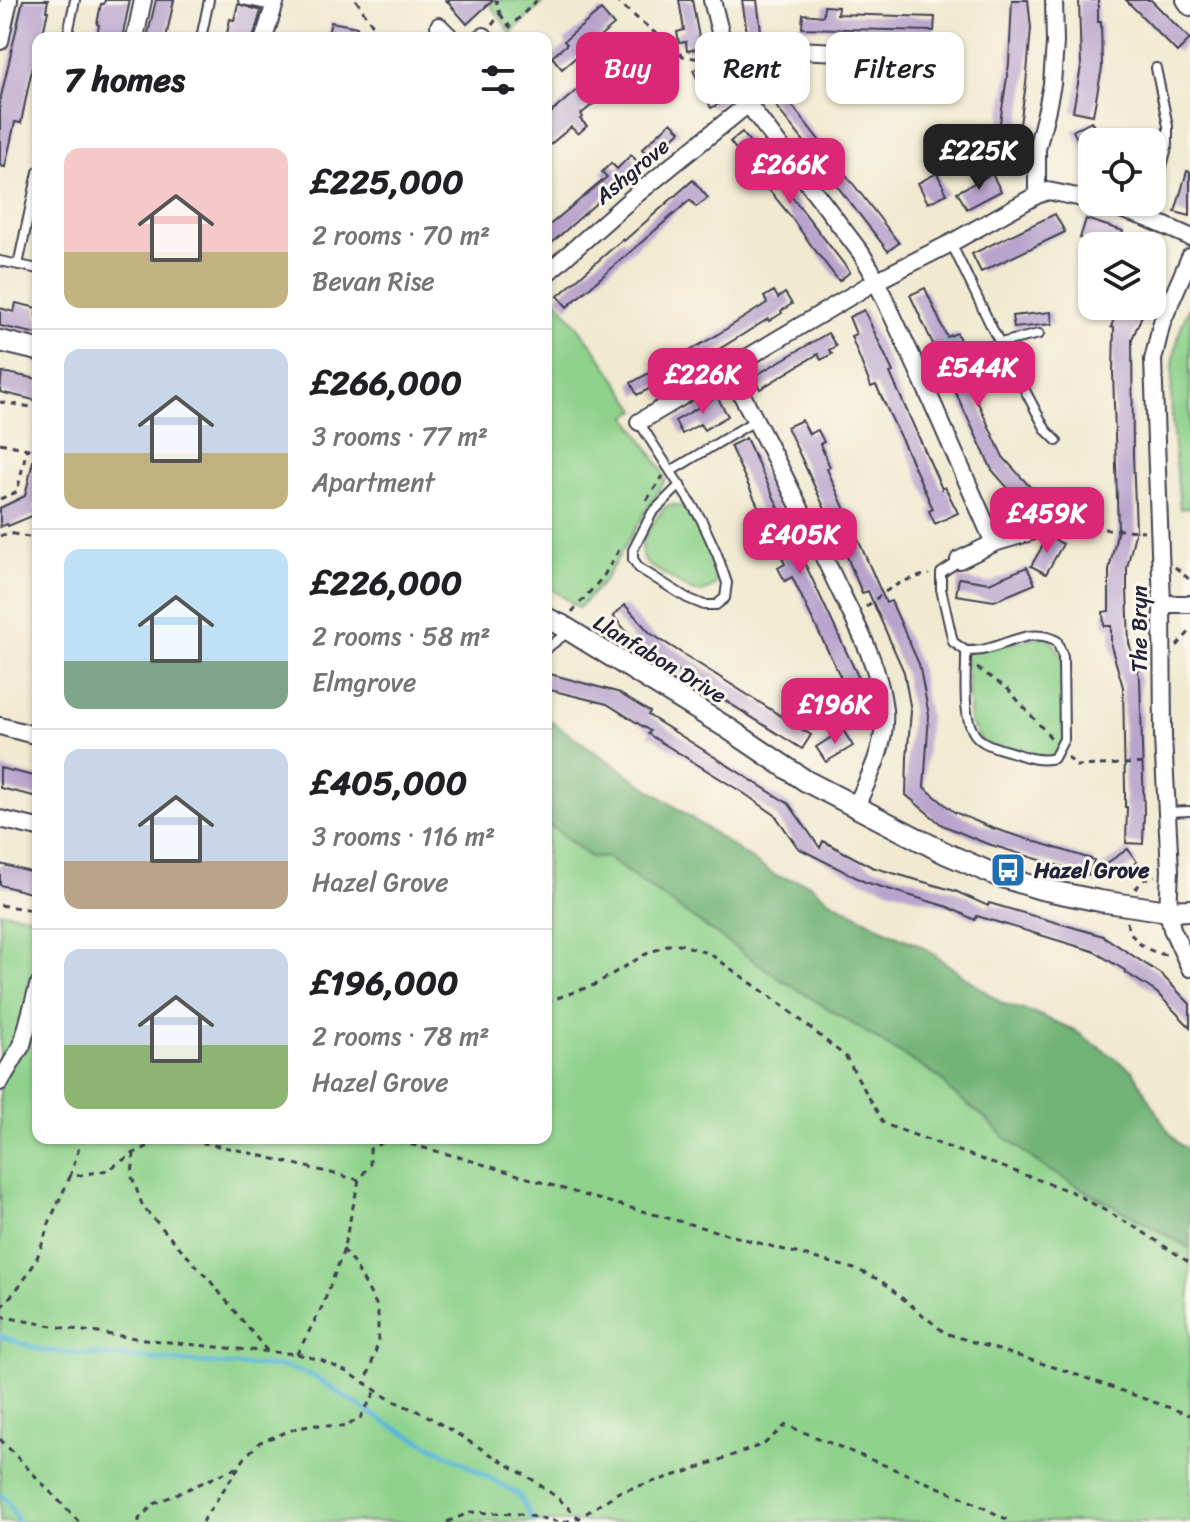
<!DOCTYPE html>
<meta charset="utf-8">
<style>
:root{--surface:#fff;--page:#f6f6f6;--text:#202124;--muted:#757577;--line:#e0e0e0;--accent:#db2777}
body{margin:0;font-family:Sriracha,sans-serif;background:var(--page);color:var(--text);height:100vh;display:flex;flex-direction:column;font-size:30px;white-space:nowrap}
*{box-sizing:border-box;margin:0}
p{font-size:26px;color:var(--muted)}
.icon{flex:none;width:44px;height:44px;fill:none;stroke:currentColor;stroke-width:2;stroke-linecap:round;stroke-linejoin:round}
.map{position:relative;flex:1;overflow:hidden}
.panel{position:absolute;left:32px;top:32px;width:520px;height:1112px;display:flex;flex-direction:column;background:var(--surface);border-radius:16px;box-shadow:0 2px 6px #0004}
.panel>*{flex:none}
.top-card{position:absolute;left:576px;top:32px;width:494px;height:72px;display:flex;gap:16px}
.fabs{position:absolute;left:1078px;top:128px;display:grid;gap:16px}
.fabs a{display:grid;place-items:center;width:88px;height:88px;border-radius:16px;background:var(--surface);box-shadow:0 2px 6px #0004;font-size:40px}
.price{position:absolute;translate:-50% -68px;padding:0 18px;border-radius:16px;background:var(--accent);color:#fff;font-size:26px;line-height:52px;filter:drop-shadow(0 2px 4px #0008)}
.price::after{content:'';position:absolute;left:50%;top:48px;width:24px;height:18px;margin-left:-12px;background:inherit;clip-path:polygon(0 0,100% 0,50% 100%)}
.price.on{background:#222;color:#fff}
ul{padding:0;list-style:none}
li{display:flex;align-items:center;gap:24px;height:200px;padding:0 32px}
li+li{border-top:2px solid var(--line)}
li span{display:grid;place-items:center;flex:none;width:224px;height:160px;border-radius:16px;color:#555}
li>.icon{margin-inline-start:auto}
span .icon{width:96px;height:96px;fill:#fffc;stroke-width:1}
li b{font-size:34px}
h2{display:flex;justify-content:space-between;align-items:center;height:96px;padding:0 32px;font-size:34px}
.pill{padding:0 28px;border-radius:16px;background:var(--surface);box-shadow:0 2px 6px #0004;font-size:28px;line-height:72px}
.pill.on{background:var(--accent);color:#fff}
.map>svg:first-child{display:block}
</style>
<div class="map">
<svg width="1190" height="1522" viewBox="0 0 1190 1522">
<rect width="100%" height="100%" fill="#fbf7ec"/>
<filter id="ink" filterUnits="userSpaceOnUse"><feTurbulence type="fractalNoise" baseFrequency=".0125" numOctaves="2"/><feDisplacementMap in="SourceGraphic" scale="16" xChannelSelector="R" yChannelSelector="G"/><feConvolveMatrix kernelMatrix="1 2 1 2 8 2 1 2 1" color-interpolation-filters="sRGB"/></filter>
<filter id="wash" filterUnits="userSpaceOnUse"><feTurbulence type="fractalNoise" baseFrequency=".006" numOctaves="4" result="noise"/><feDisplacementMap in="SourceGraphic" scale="32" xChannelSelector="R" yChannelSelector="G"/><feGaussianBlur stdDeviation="1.8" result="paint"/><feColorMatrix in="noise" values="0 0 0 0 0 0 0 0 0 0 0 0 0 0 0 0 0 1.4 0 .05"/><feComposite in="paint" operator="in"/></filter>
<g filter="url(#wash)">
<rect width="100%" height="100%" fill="#f1e9d0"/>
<!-- green -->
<path fill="#8ed28b" stroke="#587a63" stroke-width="2" d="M487 0H546L511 33 515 38H505L511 33Z
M555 297 595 349 637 410 627 416 662 470 665 480 604 581 579 608 546 585V305Z
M1190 306V507L1180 509C1175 443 1159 367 1190 306Z
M674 505 685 507 692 513 719 568 717 582C711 590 703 594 692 591L647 564C633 544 652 526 663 509L667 506Z
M1048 636 1063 657 1064 739 1054 758 1044 761 982 742 970 723 966 651Z
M546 825 551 826 590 857 607 858 779 978 943 1080 950 1091 984 1117 1006 1138 1083 1189 1190 1248V1522H0V912L38 917V1138H546Z"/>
<!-- forest -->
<path fill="#72b477" stroke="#4a6b59" stroke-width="2" d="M546 718 776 876 808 883 828 899 895 935 923 947 1003 1004 1034 1013 1074 1030 1133 1071 1166 1128 1178 1143 1190 1151V1248L1052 1172 1034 1160 1006 1138 984 1117 950 1091 943 1080 779 978 607 858 590 857 551 826 546 825Z"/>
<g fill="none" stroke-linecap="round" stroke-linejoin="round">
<!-- stream -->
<path stroke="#58b7d7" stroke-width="5" d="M0 1336 44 1351 229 1365 286 1367 313 1376 386 1423 460 1461 519 1495 534 1522
M0 1495 7 1500 18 1522"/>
</g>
<g id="blocks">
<!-- building -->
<path fill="#b9a4cd" d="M23 0H48L46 11H48L42 38H38V60L36 69 32 68 21 123 15 122 5 167 0 166V101Z
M105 0H130L122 38 97 36 99 25 97 24 101 4H104Z
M156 0H174L166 38H147Z
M446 0H493L467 24Z
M679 0H692L701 48 687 51 686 42 679 43 677 32 684 30Z
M742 0H757L761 31 747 33Z
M1012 0H1028L1031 28 1026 84 1013 171 993 168 1009 64Z
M1079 0H1098V22H1101L1102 68 1093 115 1073 111 1081 67Z
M1126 0H1151L1190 39 1177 52Z
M238 4 261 11 253 38H226L230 19 234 20Z
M824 6 838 7 837 14 935 17 934 31 802 28 803 14 823 16Z
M601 10 614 25 562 69 552 57 567 44 564 41Z
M331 22 357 27 355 38H327Z
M705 65 723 102 711 108 693 70Z
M768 67 791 104 899 243 888 251 809 150 810 149 778 109 757 75Z
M613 68 623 80 581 114 583 117 580 119 587 126 578 134 571 127 546 148V117L579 88 583 93Z
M894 70 934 72 933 87 887 84V86L847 85V71L894 72Z
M1091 121 1103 142H1092V167L1073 131Z
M671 122 680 131 651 158 642 149Z
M742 132 850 272 839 281 811 245 788 213 730 142Z
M631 155 640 164 546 248V228L607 177 602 172 611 163 617 169Z
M1187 171 1190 172V216L1175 212Z
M937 173 947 194 928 203 918 183Z
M992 174 1001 191 967 209 957 192Z
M693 180 708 198 696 207 690 200 567 307 558 296 623 239 624 241Z
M1055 214 1065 232 981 272 972 254Z
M1086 219 1123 231 1118 246H1108L1080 238Z
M925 288 947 337 957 333 964 349 955 353 1003 457 1031 488 1065 499 1060 515 1019 501 992 470 910 295Z
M774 291 778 298 785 293 792 304 781 311 782 313 769 321 768 319 700 361 688 368 687 366 660 381 661 383 637 395 631 383 712 338 767 303 764 297Z
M16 303 37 308 36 316 38 317V334L0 326V308L14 312Z
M1127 306H1146L1132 339 1133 455 1136 529 1127 568V589L1129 643 1140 679 1144 812 1143 844 1126 843 1127 807H1125V787L1123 687 1111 646V626H1104L1103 612 1109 611V570L1118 529 1113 372 1114 328 1111 327 1116 313 1123 316Z
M864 310 893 372 890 373 942 489 945 487 958 513 935 524 929 511 933 509 911 460 876 385 871 387 851 336 856 334 849 317Z
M1051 312 1052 324 1014 328 1012 316Z
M828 333 836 346 829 350 832 354 821 360 818 354 760 389 753 377Z
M2 372 38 379V401L0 392Z
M717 397 728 416 704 430 700 424 682 434 675 421Z
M802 420 809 434 818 430 824 442 820 444 830 467 827 469 886 603 891 601 919 664 929 715 924 787 954 812 992 828 1094 860 1089 875 985 843 942 825 906 795 907 758 911 711 904 672 868 591 862 593 848 559 787 427Z
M746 438 861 683 863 717 845 718 843 682 792 577 785 581 778 568 785 564 730 446Z
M33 461H38V492L34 507 37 514 8 526 7 524 0 527V508L25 496Z
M1048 536 1063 544 1046 574 1031 566Z
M1027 567 1035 584 994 601 956 595 959 578 989 583Z
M625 605 650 633 811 735 802 749 640 647 613 616Z
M546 673 617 692 650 712 648 715 789 804 820 848 823 841 872 867 955 891 988 906 989 903 1103 936 1162 975 1190 1004V1027L1156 992 1125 972 1126 971 1093 951 977 916 975 920 948 907 865 882 798 848 775 815 745 794 648 734 650 731 607 704 546 689Z
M843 730 853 746 826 762 816 747Z
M0 768 38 777V797L0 788Z
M1128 849 1137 862 1110 880 1101 867Z
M0 864 38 874V895L0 885Z"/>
</g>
</g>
<g filter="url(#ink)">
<use href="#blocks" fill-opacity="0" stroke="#414051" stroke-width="2"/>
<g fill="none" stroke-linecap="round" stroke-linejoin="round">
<defs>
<path id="service" d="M243 0 273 6
M67 38 75 0
M201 38 209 0
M1148 218 1168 144V126L1156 68
M951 243 992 328 1046 430 1057 441
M0 261 38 269
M18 265 38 172
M1000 343 1039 334
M639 422 701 519 717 554 727 583 725 598 716 605H704L687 598 639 568 633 559V550L652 513 680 485
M671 471 756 420
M959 561 941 573V589L953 642 966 651C973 651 980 651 986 649 1011 643 1033 627 1057 641L1063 657 1064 739 1054 758C1040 762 1026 757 1011 752 1002 749 990 747 982 741 959 728 967 674 966 651
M546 649 568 632
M1167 812 1190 811"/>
<path id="minor" d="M712 0 726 56 748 104 861 253 870 268 917 368 994 543
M1185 0 1190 7
M439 26 451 38
M135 38 143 0
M264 38 276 0
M481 38 484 36
M0 41 9 0
M726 56 796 50 948 57
M1037 195V149L1047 109 1052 84 1055 43 1054 0
M1099 202 1147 218 1190 237
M1190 257 1162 322 1153 360 1162 604 1163 738 1170 870 1168 911 1172 929 1190 968
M546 274 632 198 748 104
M727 368C765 436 799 505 832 574 852 617 879 661 884 710 887 744 869 778 855 808
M639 422 876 281 951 243 1037 195 1048 191 1092 200
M959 560 994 543 1031 532
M1162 604H1190
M0 726 38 736
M0 819 38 828
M0 1082 22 1045 38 986"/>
<path id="tertiary" d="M0 341 38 350
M546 618 561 625 729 729 806 781 947 854 996 875 1041 889 1100 901 1168 911 1190 910"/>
</defs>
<!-- service casing -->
<use href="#service" stroke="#414051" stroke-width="12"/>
<!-- minor casing -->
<use href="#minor" stroke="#414051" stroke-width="20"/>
<!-- tertiary casing -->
<use href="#tertiary" stroke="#414051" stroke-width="24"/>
<!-- path -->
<path stroke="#414051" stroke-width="3" stroke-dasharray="6 6" stroke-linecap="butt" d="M356 0 381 38
M615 0 683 56 700 59 711 58
M500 14 510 27 537 0
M492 25 500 14 496 0
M0 402 38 408
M0 443 38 451
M33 449 38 428
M0 499 17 492 27 448
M647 500 663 476
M1044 531 1104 529 1144 531
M0 536 9 533 38 539
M1175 567 1190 580
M866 607C887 589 902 579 930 574
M572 612 603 577 622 545
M1177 646 1190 631
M977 668 1008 689 1052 739
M1068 757 1076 766 1148 763
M1135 889 1145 879 1155 876
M0 905 38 911
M1127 922C1131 942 1148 952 1167 955
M546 1002 594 985 644 955 668 945 680 944 710 954 781 1004 846 1057 884 1124 1072 1192 1140 1230 1190 1263
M178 1138 234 1149 359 1180 370 1164V1149L389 1139 459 1157 587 1196 858 1270 880 1280 945 1333 1066 1371 1190 1415
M134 1153 132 1177 143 1207 211 1282 268 1352
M70 1177 82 1138
M343 1249 356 1267 378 1308V1343L365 1385
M0 1305H3L22 1283 36 1261 51 1218 70 1177 108 1170 134 1153 166 1138
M0 1316C97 1336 197 1346 297 1354L321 1360 349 1373 391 1400 424 1414 533 1480 559 1499 583 1522
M297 1354 322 1307 342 1255 359 1180
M0 1439 79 1522
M139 1522V1519L154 1504 238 1467
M202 1522 246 1456 260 1442 297 1428 316 1425 345 1427 360 1418 376 1391
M447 1522 471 1512 520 1514 560 1522
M564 1522 579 1518 619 1492 686 1472 764 1444 786 1425 960 1496 1012 1522"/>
<!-- service -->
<use href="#service" stroke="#fff" stroke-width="8"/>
<!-- minor -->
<use href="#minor" stroke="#fff" stroke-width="16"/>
<!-- tertiary -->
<use href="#tertiary" stroke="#fff" stroke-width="20"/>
</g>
</g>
<!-- icons -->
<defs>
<symbol id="bus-square" viewBox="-11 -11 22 22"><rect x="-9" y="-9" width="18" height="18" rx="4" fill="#1f6fb2" stroke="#fbf7ec"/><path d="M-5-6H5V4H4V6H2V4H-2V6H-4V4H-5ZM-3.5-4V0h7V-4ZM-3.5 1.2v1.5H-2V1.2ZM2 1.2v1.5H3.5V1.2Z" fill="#fff"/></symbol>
</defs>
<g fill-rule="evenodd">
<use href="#bus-square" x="988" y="850" width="40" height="40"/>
</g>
<g text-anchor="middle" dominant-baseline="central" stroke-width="6" stroke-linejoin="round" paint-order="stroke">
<!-- street labels -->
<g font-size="22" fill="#22223b" stroke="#fbf7ec">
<text transform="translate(632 171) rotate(-40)">Ashgrove</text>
<text transform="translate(1139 629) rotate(-90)">The Bryn</text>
<text transform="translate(660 659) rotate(31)">Llanfabon Drive</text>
</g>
<!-- poi labels -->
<g font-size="22" font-weight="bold" fill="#22223b" stroke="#fbf7ec" text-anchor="start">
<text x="1034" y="870">Hazel Grove</text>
</g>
</g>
</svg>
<div class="fabs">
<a><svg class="icon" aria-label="locate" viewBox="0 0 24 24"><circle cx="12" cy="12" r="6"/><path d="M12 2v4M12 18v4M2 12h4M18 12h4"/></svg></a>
<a><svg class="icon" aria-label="layers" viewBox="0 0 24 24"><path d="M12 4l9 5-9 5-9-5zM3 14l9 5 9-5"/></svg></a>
</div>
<b class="price on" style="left:979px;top:192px">£225K</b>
<b class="price" style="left:790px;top:206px">£266K</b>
<b class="price" style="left:978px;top:409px">£544K</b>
<b class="price" style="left:703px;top:416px">£226K</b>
<b class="price" style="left:1047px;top:555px">£459K</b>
<b class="price" style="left:800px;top:576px">£405K</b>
<b class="price" style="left:835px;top:746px">£196K</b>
<div class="top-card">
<a class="pill on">Buy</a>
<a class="pill">Rent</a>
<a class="pill">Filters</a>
</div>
<section class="panel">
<h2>7 homes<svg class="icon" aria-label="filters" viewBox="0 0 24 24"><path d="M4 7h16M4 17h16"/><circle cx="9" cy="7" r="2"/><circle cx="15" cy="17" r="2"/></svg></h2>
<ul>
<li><span style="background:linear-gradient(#f6c9c9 65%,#c2b280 0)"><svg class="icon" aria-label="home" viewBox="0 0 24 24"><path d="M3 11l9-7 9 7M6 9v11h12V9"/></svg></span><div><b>£225,000</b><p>2 rooms · 70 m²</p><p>Bevan Rise</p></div></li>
<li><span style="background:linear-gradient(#c9d6e8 65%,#c2b280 0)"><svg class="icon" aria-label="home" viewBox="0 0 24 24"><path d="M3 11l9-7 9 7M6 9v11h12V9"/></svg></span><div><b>£266,000</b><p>3 rooms · 77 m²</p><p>Apartment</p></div></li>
<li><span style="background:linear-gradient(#bfe0f5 70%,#7fa58c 0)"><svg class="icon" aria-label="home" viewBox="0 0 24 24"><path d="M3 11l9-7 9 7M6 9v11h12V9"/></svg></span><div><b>£226,000</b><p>2 rooms · 58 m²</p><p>Elmgrove</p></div></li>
<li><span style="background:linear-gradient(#c9d6e8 70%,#b9a48a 0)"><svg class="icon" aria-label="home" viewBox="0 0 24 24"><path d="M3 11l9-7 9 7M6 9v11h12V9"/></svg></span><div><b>£405,000</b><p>3 rooms · 116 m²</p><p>Hazel Grove</p></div></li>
<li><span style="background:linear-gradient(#c9d6e8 60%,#8fb573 0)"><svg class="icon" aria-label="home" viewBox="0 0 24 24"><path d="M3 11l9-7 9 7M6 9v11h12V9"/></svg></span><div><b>£196,000</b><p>2 rooms · 78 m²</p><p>Hazel Grove</p></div></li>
</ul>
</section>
</div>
